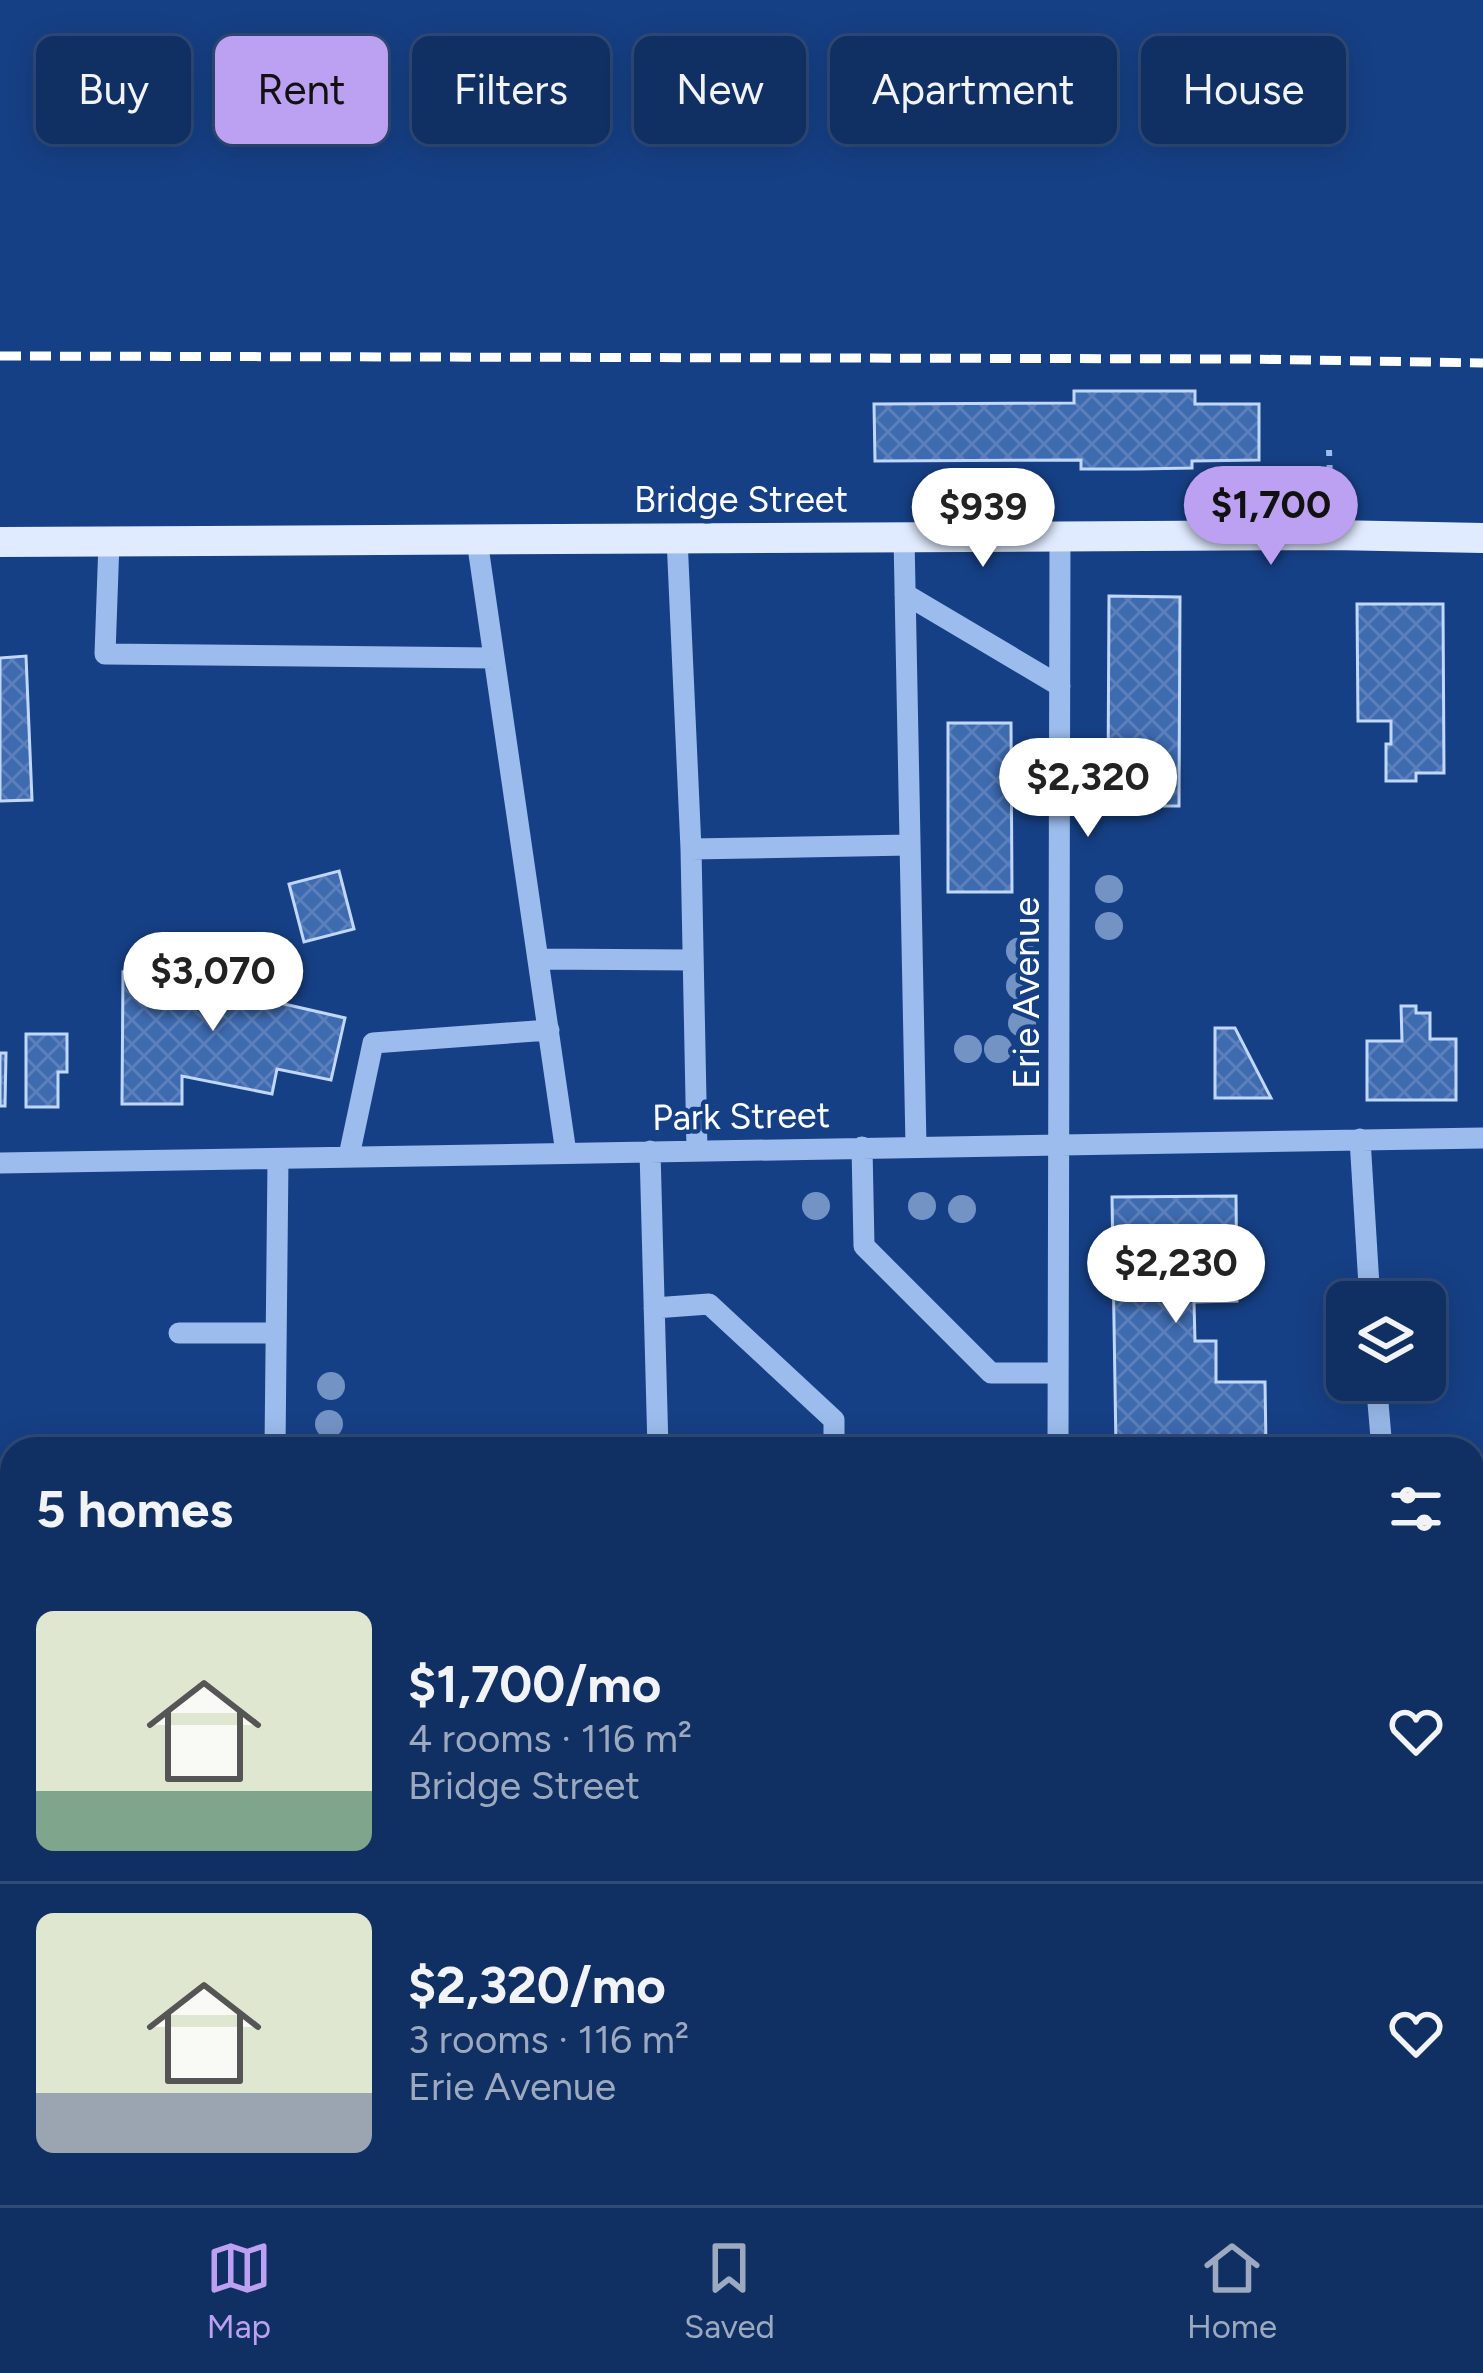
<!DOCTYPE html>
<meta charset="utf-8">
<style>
:root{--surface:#103064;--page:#1e3c6d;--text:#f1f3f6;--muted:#9ca9bf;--line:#304b78;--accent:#bca0f2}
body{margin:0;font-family:Figtree,sans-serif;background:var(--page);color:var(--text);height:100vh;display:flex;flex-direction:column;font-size:45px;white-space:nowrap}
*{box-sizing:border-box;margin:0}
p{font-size:39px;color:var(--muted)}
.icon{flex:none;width:66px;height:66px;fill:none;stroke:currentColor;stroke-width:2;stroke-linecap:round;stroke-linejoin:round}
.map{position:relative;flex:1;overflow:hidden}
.details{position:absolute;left:0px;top:1437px;width:1485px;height:768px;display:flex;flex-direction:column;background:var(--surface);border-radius:36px 36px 0 0;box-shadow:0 6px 30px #0003,0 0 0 3px var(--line)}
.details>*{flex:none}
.top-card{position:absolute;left:36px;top:36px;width:1413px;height:108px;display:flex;gap:24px}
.buttons{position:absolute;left:1326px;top:1281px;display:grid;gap:24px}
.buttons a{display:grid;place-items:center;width:120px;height:120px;border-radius:18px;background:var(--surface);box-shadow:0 6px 30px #0003,0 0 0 3px var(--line);font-size:60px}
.price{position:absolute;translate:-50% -102px;padding:0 27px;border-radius:42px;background:#fff;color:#222;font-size:39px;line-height:78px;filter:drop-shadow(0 3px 6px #0008)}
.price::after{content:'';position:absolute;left:50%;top:72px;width:36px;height:27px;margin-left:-18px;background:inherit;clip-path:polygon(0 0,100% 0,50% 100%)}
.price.active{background:var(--accent);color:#111}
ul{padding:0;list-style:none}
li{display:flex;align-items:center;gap:36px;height:300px;padding:0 36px}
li+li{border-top:3px solid var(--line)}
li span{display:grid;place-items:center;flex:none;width:336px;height:240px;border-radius:18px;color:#555}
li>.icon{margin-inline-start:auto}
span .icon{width:144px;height:144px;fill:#fffc;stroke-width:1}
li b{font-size:51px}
h2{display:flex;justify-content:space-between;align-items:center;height:144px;padding:0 36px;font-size:51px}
.tag{padding:0 42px;border-radius:18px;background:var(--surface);box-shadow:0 6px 30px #0003,0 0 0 3px var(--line);font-size:42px;line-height:108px}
.tag.active{background:var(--accent);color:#111}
.menu{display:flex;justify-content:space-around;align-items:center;height:168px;border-top:3px solid var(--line);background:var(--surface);font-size:33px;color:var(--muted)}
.menu a{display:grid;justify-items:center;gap:6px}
.menu .active{color:var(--accent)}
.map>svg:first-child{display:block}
</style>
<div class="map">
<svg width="1483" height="2205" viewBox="0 0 1483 2205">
<defs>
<pattern id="building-cross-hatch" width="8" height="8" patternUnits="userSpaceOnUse" patternTransform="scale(3)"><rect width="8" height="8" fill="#3e6aaf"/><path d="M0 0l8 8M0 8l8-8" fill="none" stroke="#5b80bb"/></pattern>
</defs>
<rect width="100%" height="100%" fill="#164085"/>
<!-- green -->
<path fill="#2959a4" d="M1116 2193H1262L1256 2205H1116Z"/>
<!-- building -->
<path fill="url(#building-cross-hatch)" stroke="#c0d7fa" stroke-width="3" d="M1074 391H1195V404H1259V460L1192 461V468L1138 469H1081V460L875 461 874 404 1074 403Z
M1109 596 1180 597 1179 806H1134L1135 783H1108Z
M1357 604H1443L1444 773H1416V781H1386V744H1391V721H1358Z
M26 656 32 800 0 801V658Z
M948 723H1011L1012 892H948Z
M339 871 354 929 304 942 289 884Z
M156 949 220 963 214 988 345 1018 331 1080 277 1069 272 1094 182 1076V1104H122L123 972 150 975Z
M1401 1006H1416V1013H1430V1039H1456V1100H1367V1041H1402Z
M1215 1028H1235L1271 1098H1215Z
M26 1034H67V1072H58V1107H26Z
M0 1053H6L5 1106H0Z
M1236 1196 1237 1301 1194 1302 1195 1341H1216V1382H1265L1266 1447 1116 1448 1112 1197Z
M0 1564H12L11 1695 0 1696Z
M0 1799H12V2132H0Z
M749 2193H1015V2205H749Z"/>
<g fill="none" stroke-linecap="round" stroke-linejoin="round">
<!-- path -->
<path stroke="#9bbced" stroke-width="6" stroke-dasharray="6 9" stroke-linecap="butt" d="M1329 450 1331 506
M1473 1777 1483 1781
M1473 1794 1474 1844
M658 2193V2205
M1151 2205 1153 2193"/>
<!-- minor -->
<path stroke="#9bbced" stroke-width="21" d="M904 537 916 1146
M677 538 691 849 697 1150
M477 540 566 1153
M109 542 105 654 494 658
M905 594 1060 686
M691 849 910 845
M538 959 693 960
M1360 1139 1370 1302
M862 1147 864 1246 991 1373H1056
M650 1151 658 1449
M349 1156 373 1043 549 1030
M0 1163 1483 1138
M654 1308 709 1304 834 1420V1449
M179 1333H276
M1376 1380 1382 1449
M275 1449 278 1159
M1058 1449 1060 536
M1473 1738H1483
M0 1753H12
M270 2193V2205
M1065 2193V2205"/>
<!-- major -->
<path stroke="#e1ebff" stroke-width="30" d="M0 542 1333 535 1483 538"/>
<!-- rail -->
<path stroke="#fff" stroke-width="9" stroke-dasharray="21 9" stroke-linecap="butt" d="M0 356 1248 359 1483 363"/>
</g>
<!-- trees -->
<g fill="#7493c5">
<circle cx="1103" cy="802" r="14"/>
<circle cx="1109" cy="889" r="14"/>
<circle cx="1109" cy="926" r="14"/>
<circle cx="1020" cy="951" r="14"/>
<circle cx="1020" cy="986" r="14"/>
<circle cx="1022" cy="1023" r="14"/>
<circle cx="968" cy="1049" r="14"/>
<circle cx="998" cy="1049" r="14"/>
<circle cx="816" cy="1206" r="14"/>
<circle cx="922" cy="1206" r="14"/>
<circle cx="962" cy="1209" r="14"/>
<circle cx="331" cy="1386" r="14"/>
<circle cx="329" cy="1424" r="14"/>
</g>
<g text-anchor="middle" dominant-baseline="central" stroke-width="9" stroke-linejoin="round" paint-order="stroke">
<!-- street labels -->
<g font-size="36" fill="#fff" stroke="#164085">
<text x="741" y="499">Bridge Street</text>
<text transform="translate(1026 993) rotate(-90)">Erie Avenue</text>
<text transform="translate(741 1116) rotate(-1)">Park Street</text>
</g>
</g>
</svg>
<div class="buttons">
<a><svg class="icon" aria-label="layers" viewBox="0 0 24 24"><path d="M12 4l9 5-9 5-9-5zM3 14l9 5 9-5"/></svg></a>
</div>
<b class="price active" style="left:1271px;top:568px">$1,700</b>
<b class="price" style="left:983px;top:570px">$939</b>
<b class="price" style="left:1088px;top:840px">$2,320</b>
<b class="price" style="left:213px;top:1034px">$3,070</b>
<b class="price" style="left:1176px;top:1326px">$2,230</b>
<div class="top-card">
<a class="tag">Buy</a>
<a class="tag active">Rent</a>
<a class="tag">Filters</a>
<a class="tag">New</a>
<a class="tag">Apartment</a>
<a class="tag">House</a>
</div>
<section class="details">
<h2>5 homes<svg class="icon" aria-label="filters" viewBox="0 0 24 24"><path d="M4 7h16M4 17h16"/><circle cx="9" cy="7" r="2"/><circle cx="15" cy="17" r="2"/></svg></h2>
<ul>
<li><span style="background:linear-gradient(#dfe7d0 75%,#7fa58c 0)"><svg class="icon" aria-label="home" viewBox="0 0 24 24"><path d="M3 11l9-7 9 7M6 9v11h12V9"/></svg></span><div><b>$1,700/mo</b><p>4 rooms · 116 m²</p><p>Bridge Street</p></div><svg class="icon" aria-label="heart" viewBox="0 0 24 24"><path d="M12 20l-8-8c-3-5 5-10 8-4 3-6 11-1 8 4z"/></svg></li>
<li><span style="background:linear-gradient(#dfe7d0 75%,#9aa5b1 0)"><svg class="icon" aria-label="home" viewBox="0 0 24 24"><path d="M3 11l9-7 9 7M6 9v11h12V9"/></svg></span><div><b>$2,320/mo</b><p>3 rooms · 116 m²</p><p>Erie Avenue</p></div><svg class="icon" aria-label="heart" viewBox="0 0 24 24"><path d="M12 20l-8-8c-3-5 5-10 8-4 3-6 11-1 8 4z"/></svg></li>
</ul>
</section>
</div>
<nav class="menu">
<a class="active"><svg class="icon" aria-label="map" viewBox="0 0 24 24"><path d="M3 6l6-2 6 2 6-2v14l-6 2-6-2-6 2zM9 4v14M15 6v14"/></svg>Map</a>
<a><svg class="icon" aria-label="saved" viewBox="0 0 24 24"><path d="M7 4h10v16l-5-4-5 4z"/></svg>Saved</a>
<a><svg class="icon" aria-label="home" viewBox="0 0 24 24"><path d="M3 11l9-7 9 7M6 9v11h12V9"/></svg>Home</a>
</nav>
